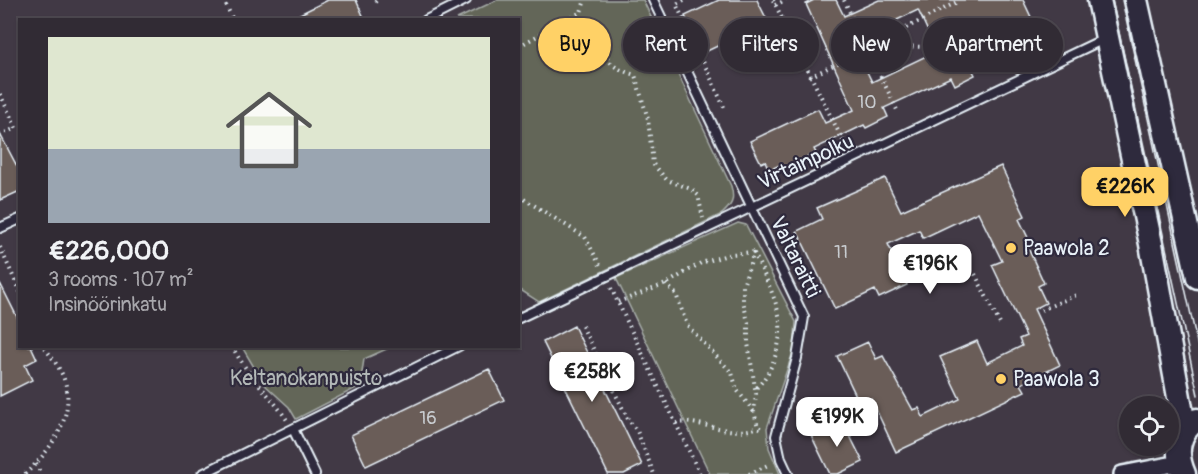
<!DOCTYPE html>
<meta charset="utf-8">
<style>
:root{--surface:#312b34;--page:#3d3740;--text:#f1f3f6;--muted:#a8a7ac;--line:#4c474f;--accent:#ffd166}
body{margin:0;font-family:Pangolin,sans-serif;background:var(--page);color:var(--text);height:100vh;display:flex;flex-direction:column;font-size:22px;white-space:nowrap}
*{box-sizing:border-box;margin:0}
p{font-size:20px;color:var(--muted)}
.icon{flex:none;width:33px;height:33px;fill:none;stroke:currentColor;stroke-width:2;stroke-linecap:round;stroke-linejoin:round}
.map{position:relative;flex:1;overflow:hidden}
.drawer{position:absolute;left:18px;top:18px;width:502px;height:330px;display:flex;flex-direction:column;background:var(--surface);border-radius:0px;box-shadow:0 2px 4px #0004,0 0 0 2px var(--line)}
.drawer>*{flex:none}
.top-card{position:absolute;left:538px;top:18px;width:568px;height:54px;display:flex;gap:12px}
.tools{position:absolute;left:1119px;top:396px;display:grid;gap:12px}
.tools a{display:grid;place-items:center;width:60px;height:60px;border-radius:50%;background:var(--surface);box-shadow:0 2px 4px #0004,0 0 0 2px var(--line);font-size:30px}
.price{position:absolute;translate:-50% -51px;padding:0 14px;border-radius:12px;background:#fff;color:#222;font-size:20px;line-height:39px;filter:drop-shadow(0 2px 3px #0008)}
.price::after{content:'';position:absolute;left:50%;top:36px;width:18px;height:14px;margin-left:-9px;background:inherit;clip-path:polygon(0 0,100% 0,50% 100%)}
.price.selected{background:var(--accent);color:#111}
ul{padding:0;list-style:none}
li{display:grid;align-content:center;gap:12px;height:318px;padding:0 30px}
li+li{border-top:2px solid var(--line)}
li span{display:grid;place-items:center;height:186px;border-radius:0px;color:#555}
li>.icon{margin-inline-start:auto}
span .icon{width:108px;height:108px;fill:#fffc;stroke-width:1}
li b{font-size:26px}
.tag{padding:0 21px;border-radius:27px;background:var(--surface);box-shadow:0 2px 4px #0004,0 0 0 2px var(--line);font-size:21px;line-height:54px}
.tag.selected{background:var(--accent);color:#111}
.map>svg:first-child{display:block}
</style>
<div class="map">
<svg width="1198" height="474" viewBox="0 0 1198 474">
<rect width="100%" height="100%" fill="#413945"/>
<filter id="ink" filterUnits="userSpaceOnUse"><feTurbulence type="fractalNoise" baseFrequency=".0167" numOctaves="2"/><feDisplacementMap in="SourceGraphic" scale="12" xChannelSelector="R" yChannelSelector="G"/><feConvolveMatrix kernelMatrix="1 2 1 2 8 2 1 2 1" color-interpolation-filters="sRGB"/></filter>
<g filter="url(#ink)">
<!-- green -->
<path fill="#636658" stroke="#a6aca8" stroke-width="1.5" d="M497 0H643L731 186C735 200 732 205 722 214L539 302 519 289V20L457 19Z
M738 223 746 225 796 322 794 349 767 428 769 448 780 474H710L616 278Z
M242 347H391L364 359 360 386 296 419 289 407 264 384Z"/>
<!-- building -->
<path fill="#6a5d59" stroke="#e8f1f8" stroke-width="1.5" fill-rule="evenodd" d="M328 0H356L365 20H288Z
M719 0H757L768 22 703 53 685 16Z
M814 0H836L844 16 879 0H1023L1039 34 1035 36 1040 45 1014 57 1012 53 973 71 975 75 955 85 951 77 884 108 888 117 866 128 864 125 814 149 816 153 782 169 780 165 769 170 765 161 761 163 750 141 818 109 825 123 854 110 806 4ZM918 10 937 51 872 82 852 41Z
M0 134 20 172V191L0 200Z
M1001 166 1025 216 1019 219 1032 246 1028 248 1044 283 1038 286 1046 303 1034 309 1060 365 1021 384 1025 391 896 452 871 399 860 404 837 356 868 342 876 359 883 356 913 410 919 408 923 417 960 399 940 357 977 341 987 363 1022 346 1019 339 1026 336 992 265 1002 261 978 212 923 238 919 230 888 244 907 285 879 298 875 290 835 309 797 231 822 219 817 208 885 178 901 211Z
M0 283 20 323V346H31L37 359 25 365 32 380 0 396Z
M574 326 642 465 624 474H608L543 342Z
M489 369 504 400 366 466 351 435Z
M842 420 863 462 838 474H830L811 435Z"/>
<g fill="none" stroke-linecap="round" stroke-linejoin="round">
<defs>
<path id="lane" d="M653 0 804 317 797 358 776 436 781 459 788 474
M426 20 466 0
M0 228 20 219
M519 318 1106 38
M293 429 315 474
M202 474 459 346"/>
<path id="street" d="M1122 474 1179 463"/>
<path id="secondary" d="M1099 0 1151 244 1185 430
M1136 0 1198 277
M1184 474C1175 454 1177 432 1197 420"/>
</defs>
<!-- lane casing -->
<use href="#lane" stroke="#e8f1f8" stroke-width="12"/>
<!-- street casing -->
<use href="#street" stroke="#e8f1f8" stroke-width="20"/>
<!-- secondary casing -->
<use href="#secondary" stroke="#e8f1f8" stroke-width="27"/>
<!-- path -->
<path stroke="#e8f1f8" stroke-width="4" stroke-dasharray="1.5 4.5" stroke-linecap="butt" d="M684 0 676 4 691 35
M773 0 847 149
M844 0 898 112
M375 2 377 0
M226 5 233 20
M775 5 786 0
M574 17C580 22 589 26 594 31 615 51 594 63 635 75L648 119 653 164 667 180 691 189 698 195 703 218
M685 37 691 35 724 107
M870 45 925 47
M519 46 581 12 585 0
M810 77 959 1
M0 94 16 128 0 135
M519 196 585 237 600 265
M0 247 20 292
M754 252 743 286V301L748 322V343L756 394 754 412 758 427 764 430
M754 253C763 273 774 293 779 315 784 338 773 374 755 389
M975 274 1001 326
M666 284 676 294 687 325 732 373 737 390 754 412
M611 288 700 474
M618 302 666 284 701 263 731 254 754 252
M1041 310 1079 294
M582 326 628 419 637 431 654 474
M232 346C246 374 270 394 287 420
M676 423C702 419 733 439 758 427
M36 464 41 474
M25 474C51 451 77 414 64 379 60 367 50 356 44 346
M749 474 770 464"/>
<!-- lane -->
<use href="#lane" stroke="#2f2a3d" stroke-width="8"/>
<!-- street -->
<use href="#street" stroke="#2f2a3d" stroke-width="15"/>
<!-- secondary -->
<use href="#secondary" stroke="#2f2a3d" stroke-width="22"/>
<!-- tram -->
<path stroke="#e8f1f8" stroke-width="1.5" d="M1112 0 1198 395
M1122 0 1198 347"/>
</g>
</g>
<!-- markers -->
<g fill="#ffd166" stroke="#2f2a3d" stroke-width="2">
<circle cx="1011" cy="248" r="6"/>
<circle cx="1001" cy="379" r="6"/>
</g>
<g text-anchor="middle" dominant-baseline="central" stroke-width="4.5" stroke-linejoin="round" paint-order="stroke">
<!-- number labels -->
<g font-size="18" fill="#c8ccd0">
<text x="867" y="102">10</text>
<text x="841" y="252">11</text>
<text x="428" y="418">16</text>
</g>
<!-- street labels -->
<g font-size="21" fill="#e8f1f8" stroke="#2f2a3d">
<text transform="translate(806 162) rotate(-25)">Virtainpolku</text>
<text transform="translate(795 257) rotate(64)">Valtaraitti</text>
</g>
<!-- poi labels -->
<g font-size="21" fill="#e8f1f8" stroke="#2f2a3d" text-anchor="start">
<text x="1023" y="248">Paawola 2</text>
<text x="1013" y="379">Paawola 3</text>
</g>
<!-- park labels -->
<g font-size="21" fill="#b3b9b8" stroke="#2f2a3d">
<text x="306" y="378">Keltanokanpuisto</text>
</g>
</g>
</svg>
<div class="tools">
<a><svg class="icon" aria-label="locate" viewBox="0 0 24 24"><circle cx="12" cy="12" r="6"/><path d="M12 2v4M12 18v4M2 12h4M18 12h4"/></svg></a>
</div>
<b class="price selected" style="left:1125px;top:218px">€226K</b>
<b class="price" style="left:930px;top:295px">€196K</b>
<b class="price" style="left:592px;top:403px">€258K</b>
<b class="price" style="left:837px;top:448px">€199K</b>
<div class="top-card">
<a class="tag selected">Buy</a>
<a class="tag">Rent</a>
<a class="tag">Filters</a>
<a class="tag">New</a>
<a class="tag">Apartment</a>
</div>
<section class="drawer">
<ul>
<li><span style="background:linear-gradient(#dfe7d0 60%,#9aa5b1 0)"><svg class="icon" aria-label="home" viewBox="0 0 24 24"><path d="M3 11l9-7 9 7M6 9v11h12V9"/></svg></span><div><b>€226,000</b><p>3 rooms · 107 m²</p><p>Insinöörinkatu</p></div></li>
</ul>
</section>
</div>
